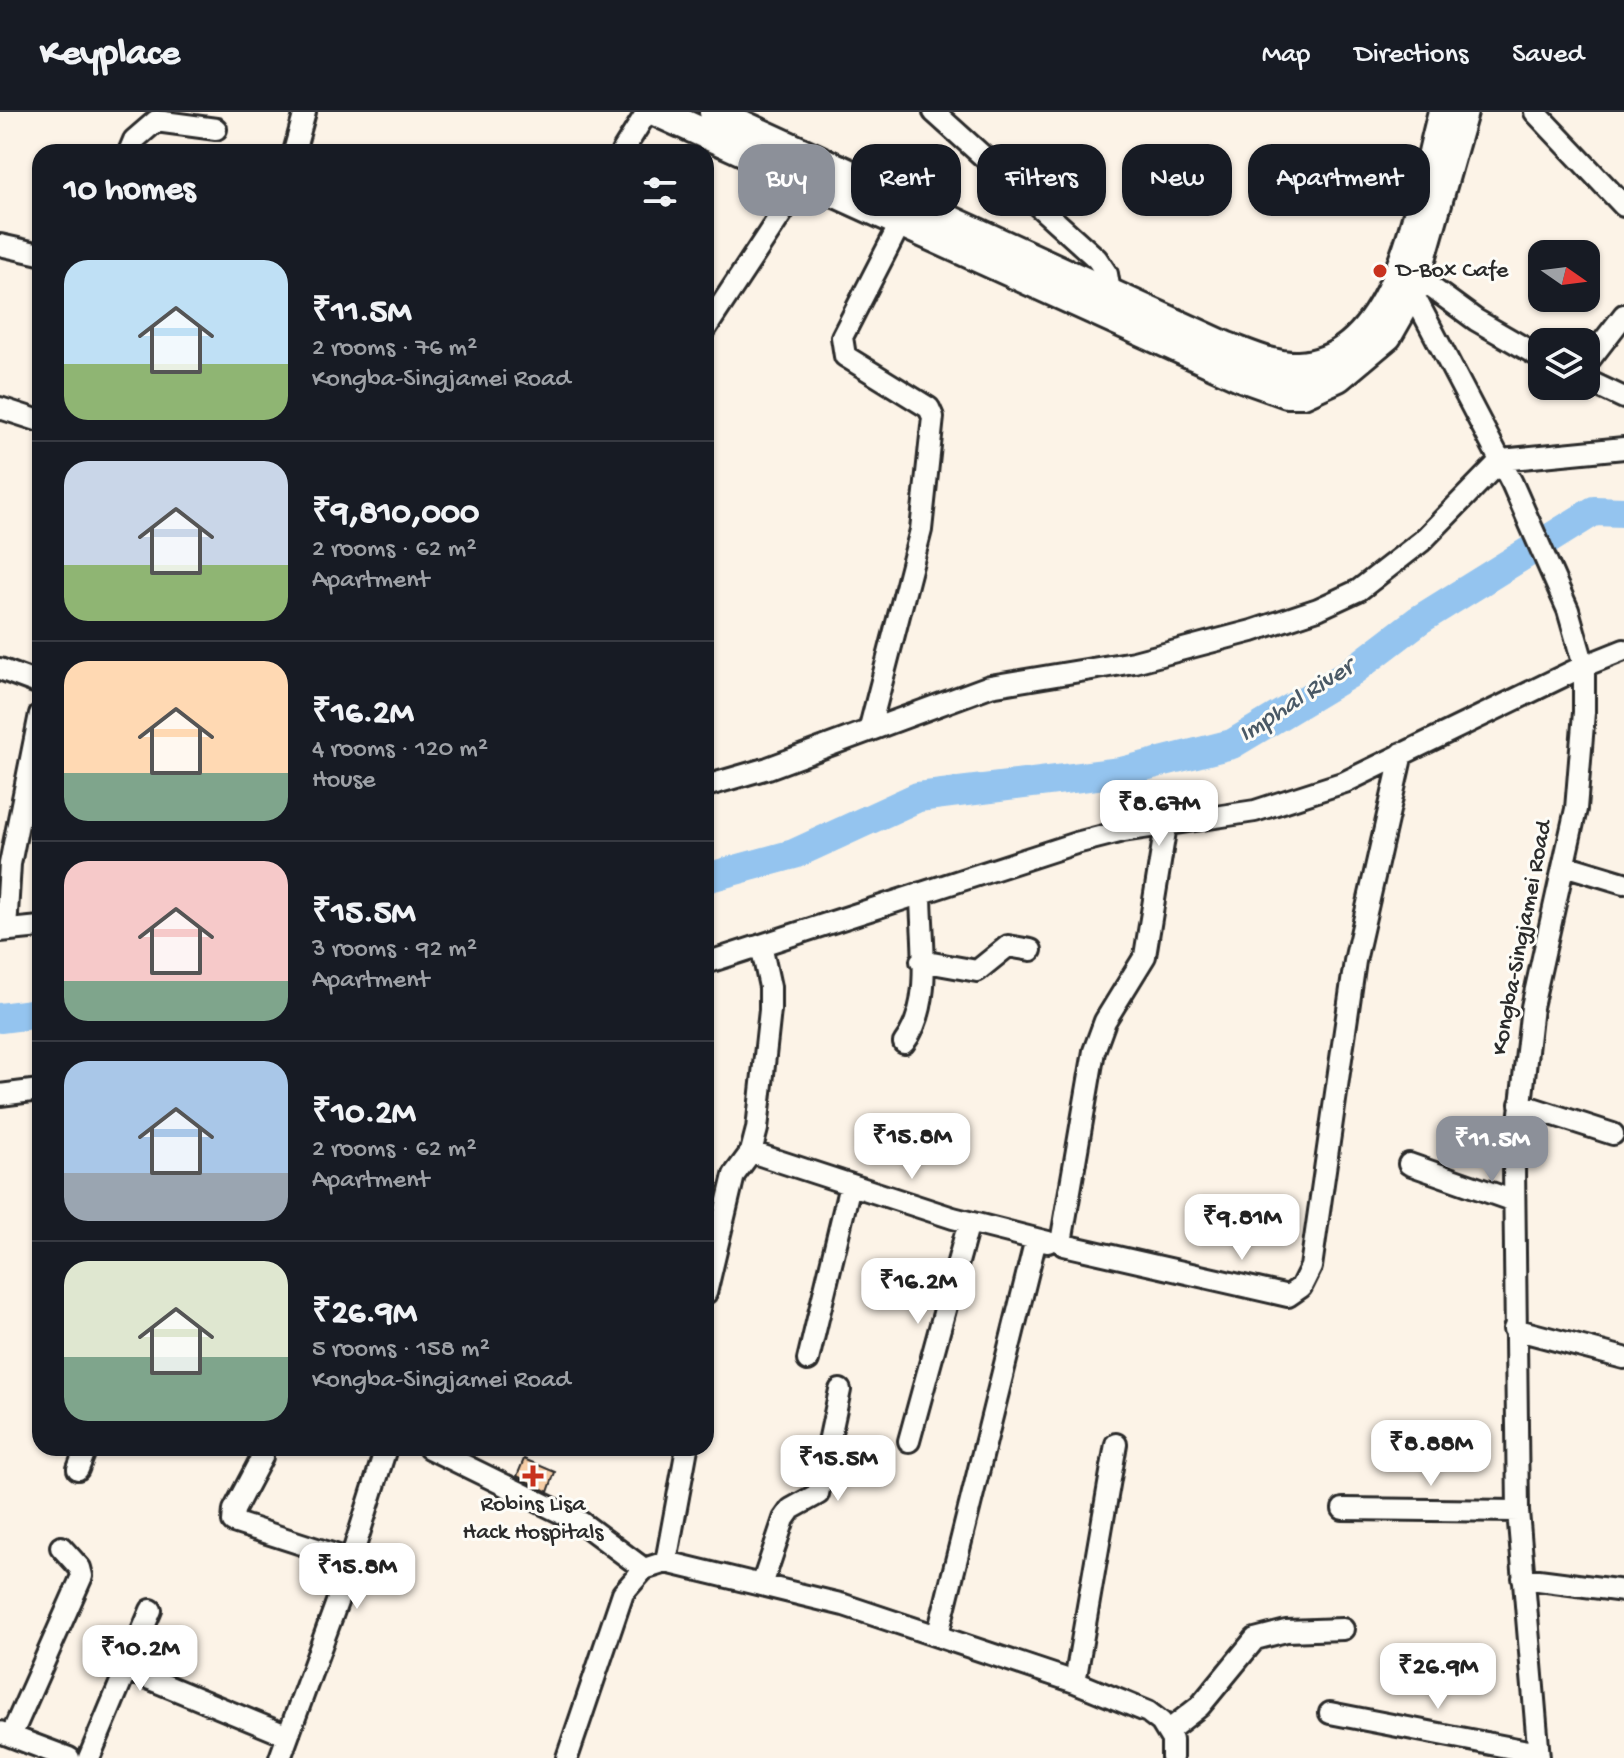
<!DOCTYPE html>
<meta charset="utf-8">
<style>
:root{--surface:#171b24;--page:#242831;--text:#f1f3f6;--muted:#9ea1a6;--line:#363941;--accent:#8c9099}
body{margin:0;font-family:"Gochi Hand",sans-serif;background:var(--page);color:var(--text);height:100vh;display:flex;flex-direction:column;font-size:30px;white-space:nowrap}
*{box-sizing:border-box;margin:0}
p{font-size:26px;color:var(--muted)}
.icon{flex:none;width:44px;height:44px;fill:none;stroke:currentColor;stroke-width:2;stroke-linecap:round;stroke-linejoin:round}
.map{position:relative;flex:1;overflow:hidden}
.side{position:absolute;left:32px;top:32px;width:682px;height:1312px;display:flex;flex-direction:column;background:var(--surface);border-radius:24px;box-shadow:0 2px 6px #0004}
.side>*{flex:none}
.hud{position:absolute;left:738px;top:32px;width:760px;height:72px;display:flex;gap:16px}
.needle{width:52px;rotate:104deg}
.tools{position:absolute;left:1528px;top:128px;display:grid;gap:16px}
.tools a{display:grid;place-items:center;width:72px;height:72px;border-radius:16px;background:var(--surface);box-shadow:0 2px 6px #0004;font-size:40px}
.price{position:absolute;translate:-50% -68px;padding:0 18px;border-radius:16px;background:#fff;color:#222;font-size:26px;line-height:52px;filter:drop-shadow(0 2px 4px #0008)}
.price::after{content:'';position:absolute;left:50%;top:48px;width:24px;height:18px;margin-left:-12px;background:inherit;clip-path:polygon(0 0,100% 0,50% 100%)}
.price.on{background:var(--accent);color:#fff}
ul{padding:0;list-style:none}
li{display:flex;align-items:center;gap:24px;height:200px;padding:0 32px}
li+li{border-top:2px solid var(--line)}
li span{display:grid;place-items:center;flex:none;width:224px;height:160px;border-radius:24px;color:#555}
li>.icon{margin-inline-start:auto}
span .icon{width:96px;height:96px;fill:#fffc;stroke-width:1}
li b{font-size:34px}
h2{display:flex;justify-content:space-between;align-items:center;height:96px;padding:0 32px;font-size:34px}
.chip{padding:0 28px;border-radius:24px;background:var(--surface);box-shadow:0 2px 6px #0004;font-size:28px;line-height:72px}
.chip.on{background:var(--accent);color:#fff}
header{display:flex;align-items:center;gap:48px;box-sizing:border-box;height:112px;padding:0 40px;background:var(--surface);border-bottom:2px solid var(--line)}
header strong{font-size:38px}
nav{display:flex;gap:44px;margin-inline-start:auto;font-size:28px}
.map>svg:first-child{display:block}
</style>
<header>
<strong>Keyplace</strong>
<nav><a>Map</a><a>Directions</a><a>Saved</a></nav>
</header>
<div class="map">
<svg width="1624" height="1646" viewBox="0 0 1624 1646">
<rect width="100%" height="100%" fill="#fcf3e7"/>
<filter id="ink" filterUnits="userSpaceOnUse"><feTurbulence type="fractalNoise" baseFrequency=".0125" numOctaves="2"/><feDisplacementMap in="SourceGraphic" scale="16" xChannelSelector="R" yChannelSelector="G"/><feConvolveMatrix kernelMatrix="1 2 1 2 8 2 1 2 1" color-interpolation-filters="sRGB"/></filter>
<g filter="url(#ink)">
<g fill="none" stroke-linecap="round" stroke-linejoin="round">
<!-- river -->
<path stroke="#94c4ef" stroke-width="30" d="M706 766 794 742 918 685 1121 660 1232 632 1347 563 1419 508 1594 399 1624 400
M0 906 40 901"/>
</g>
<!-- building -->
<path fill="#f7cea6" stroke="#2b2b2b" stroke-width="2" d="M524 1347 555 1360 548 1380 517 1364Z"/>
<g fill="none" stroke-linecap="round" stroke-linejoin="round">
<defs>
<path id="minor" d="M934 0 1097 147 1107 162 1112 192
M1535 0 1624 94
M129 40 134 28 156 9 216 17
M294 40 305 0
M622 40 647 0
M0 133 40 142
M1417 165 1476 208 1542 246
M1409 174 1512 371 1568 498 1584 554V600L1576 697 1532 895 1514 1054 1518 1399 1539 1646
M706 216 803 69
M1586 252 1624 203
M1586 268 1624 286
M0 296 40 309
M0 557 40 572
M869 619 921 418 933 305 929 296 845 244 842 225 900 112
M706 674 768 656 990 574 1134 550 1252 519 1318 497 1359 478 1422 429 1501 348 1624 336
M1166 713 1145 844 1105 909 1094 939 1062 1125 1064 1133 1288 1184 1301 1175 1311 1155 1355 849 1402 641
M1564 753 1624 771
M6 818 10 752 40 602
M0 819 40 815
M921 849 977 859 1008 834 1031 838
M706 851 1076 731 1123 719 1255 699 1345 670 1584 554 1624 538
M904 931C934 892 921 829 921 781
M0 983 40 978
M1520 992 1613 1022
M751 1040 953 1106 1048 1130
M1409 1052 1514 1089
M706 1181 734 1063 751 1040 757 1017 770 898V875L761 833
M1514 1217 1624 1246
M808 1248 850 1073
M909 1329 969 1110
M261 1336 262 1345 234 1398 233 1410 351 1448
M429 1336 582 1411 644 1457
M78 1357 86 1336
M1343 1397 1518 1399
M666 1450 687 1336
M1523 1466 1624 1479
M762 1473 784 1407 791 1397 818 1382 840 1278
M938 1522 1036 1127
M126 1557 288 1624
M1075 1570 1116 1332
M1330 1601 1538 1641
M1168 1619 1200 1594 1255 1527 1286 1519 1343 1517
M0 1620 69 1646
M11 1624 82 1464 80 1456 61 1435
M89 1646 151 1498
M280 1646 340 1482 386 1336
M567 1646 623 1481 644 1457 666 1450 844 1493 1075 1570 1148 1600 1161 1610 1172 1628V1646"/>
<path id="highway" d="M657 0 1242 265 1287 281H1303L1338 265 1387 224 1411 182 1463 0
M714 0 1227 235C1249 243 1274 255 1298 254 1402 249 1421 78 1443 0"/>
</defs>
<!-- minor casing -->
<use href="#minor" stroke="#2b2b2b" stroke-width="26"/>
<!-- highway casing -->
<use href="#highway" stroke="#2b2b2b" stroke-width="34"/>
<!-- minor -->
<use href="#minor" stroke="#fdfcf7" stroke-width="20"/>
<!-- highway -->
<use href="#highway" stroke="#fdfcf7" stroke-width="28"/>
</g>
</g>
<!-- markers -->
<g fill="#c8321e" stroke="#fdfcf7" stroke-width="3">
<circle cx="1380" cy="159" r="8"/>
<path d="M529 1352h8v8h8v8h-8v8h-8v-8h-8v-8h8z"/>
</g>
<g text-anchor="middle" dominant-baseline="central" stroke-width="6" stroke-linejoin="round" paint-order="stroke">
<!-- poi labels -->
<g font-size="24" fill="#2b2b2b" stroke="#fdfcf7" text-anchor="start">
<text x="1396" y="159">D-Box Cafe</text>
<text x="533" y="1393" text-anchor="middle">Robins Lisa<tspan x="533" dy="28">Hack Hospitals</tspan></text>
</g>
<!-- street labels -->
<g font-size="24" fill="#2b2b2b" stroke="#fdfcf7">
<text transform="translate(1523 826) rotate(-79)">Kongba-Singjamei Road</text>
</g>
<!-- water labels -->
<g font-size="26" font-style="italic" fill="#4a5966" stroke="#fdfcf7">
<text transform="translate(1297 590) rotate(-33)">Imphal River</text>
</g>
</g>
</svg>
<div class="tools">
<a><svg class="needle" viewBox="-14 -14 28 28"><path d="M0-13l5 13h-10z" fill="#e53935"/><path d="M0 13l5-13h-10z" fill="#9ea1a6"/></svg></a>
<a><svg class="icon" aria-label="layers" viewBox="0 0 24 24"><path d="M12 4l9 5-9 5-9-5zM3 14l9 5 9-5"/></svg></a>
</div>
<b class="price" style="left:1159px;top:736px">₹8.67M</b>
<b class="price" style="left:912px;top:1069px">₹15.8M</b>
<b class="price on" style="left:1492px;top:1072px">₹11.5M</b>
<b class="price" style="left:1242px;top:1150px">₹9.81M</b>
<b class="price" style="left:918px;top:1214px">₹16.2M</b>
<b class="price" style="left:1431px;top:1376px">₹8.88M</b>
<b class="price" style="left:838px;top:1391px">₹15.5M</b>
<b class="price" style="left:357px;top:1499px">₹15.8M</b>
<b class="price" style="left:140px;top:1581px">₹10.2M</b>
<b class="price" style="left:1438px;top:1599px">₹26.9M</b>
<div class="hud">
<a class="chip on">Buy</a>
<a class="chip">Rent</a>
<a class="chip">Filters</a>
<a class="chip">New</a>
<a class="chip">Apartment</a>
</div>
<section class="side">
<h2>10 homes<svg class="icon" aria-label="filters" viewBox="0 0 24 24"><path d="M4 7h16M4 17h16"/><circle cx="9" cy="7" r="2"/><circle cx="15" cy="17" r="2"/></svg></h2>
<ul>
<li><span style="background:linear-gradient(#bfe0f5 65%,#8fb573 0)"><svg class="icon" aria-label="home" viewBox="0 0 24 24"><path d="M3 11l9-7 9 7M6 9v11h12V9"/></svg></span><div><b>₹11.5M</b><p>2 rooms · 76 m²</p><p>Kongba-Singjamei Road</p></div></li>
<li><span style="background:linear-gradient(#c9d6e8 65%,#8fb573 0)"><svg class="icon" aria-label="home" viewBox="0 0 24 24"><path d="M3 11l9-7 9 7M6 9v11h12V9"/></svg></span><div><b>₹9,810,000</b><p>2 rooms · 62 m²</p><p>Apartment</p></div></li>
<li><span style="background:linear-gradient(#ffd9b3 70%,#7fa58c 0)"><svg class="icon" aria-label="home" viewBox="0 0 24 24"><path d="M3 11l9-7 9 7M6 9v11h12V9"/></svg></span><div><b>₹16.2M</b><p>4 rooms · 120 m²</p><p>House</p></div></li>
<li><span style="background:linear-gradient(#f6c9c9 75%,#7fa58c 0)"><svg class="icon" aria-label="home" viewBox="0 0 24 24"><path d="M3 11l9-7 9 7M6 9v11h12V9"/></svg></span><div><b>₹15.5M</b><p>3 rooms · 92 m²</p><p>Apartment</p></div></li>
<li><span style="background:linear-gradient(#a9c7e8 70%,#9aa5b1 0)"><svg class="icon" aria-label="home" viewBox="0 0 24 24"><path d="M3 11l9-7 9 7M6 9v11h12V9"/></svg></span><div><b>₹10.2M</b><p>2 rooms · 62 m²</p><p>Apartment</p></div></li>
<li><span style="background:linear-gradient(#dfe7d0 60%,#7fa58c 0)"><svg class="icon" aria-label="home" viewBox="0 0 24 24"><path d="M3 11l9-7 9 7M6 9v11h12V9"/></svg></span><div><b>₹26.9M</b><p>5 rooms · 158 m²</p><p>Kongba-Singjamei Road</p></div></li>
</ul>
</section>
</div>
